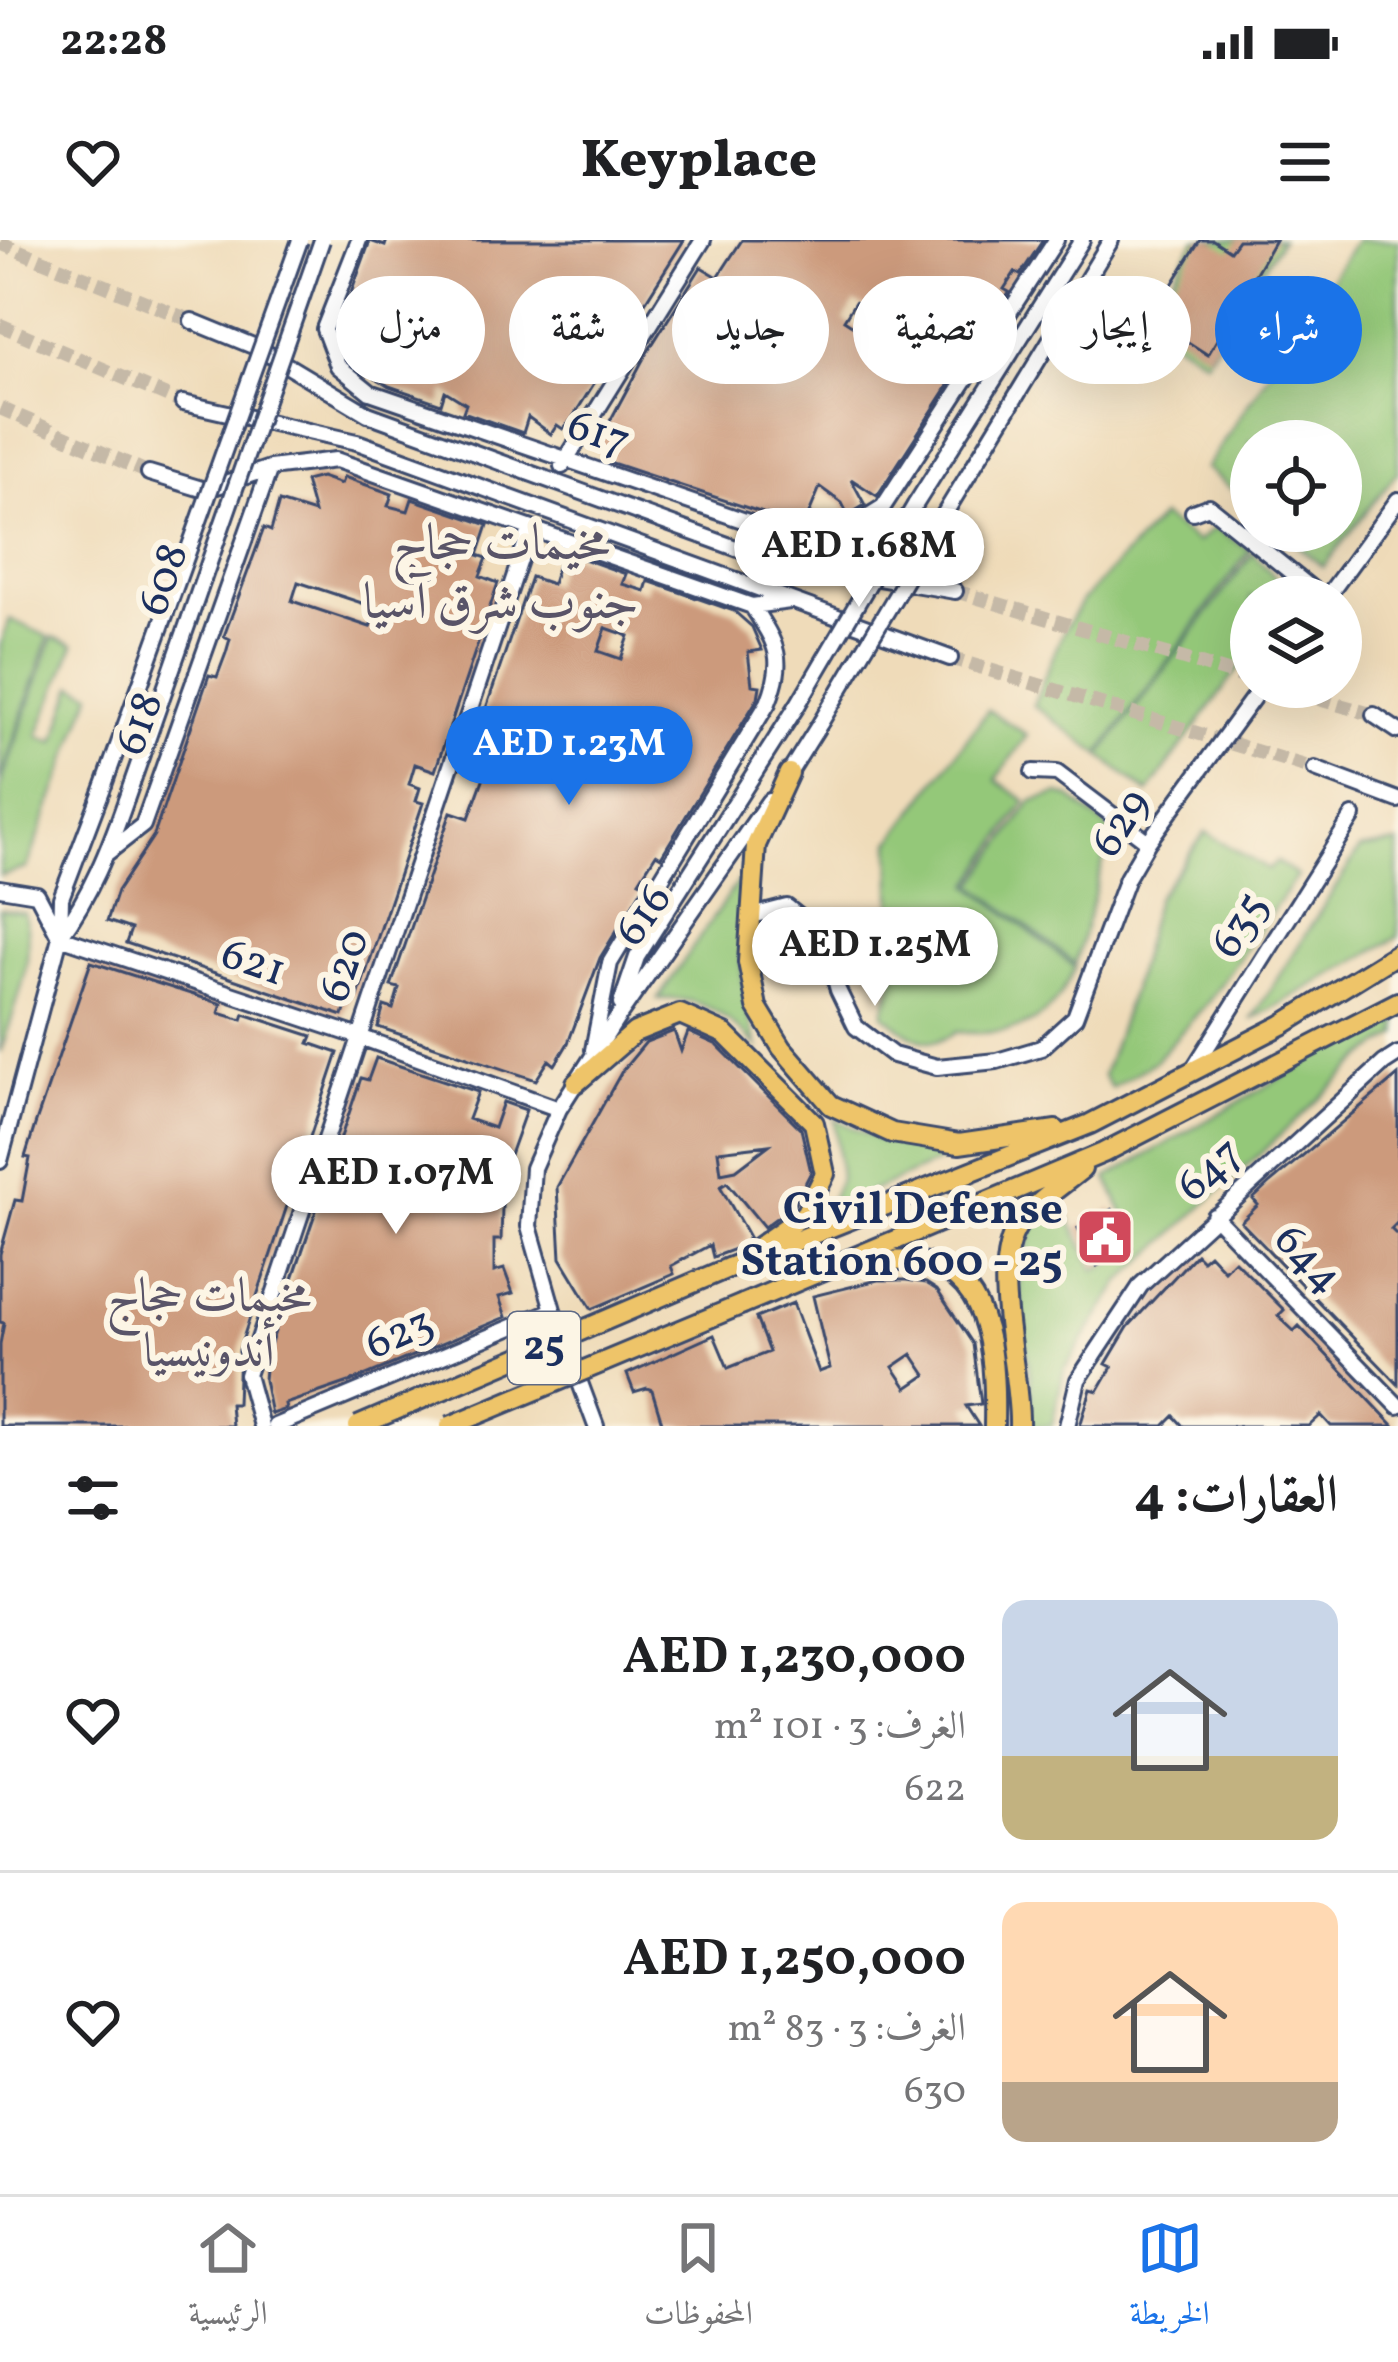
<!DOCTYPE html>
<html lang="ar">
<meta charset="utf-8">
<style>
:root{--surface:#fff;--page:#f6f6f6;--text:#202124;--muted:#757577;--line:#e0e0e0;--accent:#1a73e8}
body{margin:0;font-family:Vollkorn,Amiri,serif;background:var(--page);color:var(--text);direction:rtl;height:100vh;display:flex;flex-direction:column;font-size:45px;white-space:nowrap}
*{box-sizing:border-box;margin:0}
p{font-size:39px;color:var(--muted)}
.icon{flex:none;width:66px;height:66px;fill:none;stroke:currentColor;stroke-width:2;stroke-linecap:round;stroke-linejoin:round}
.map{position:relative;height:1186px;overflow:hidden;direction:ltr}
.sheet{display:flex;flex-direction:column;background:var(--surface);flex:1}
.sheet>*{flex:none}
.banner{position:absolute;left:36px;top:36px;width:1326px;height:108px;direction:rtl;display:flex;gap:24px}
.buttons{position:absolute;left:1230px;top:180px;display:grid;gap:24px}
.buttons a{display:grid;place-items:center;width:132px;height:132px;border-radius:50%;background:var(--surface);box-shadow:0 12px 48px #0002;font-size:60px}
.price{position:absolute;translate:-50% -102px;padding:0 27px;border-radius:42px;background:#fff;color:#222;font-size:39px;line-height:78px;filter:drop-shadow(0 3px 6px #0008)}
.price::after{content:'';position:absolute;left:50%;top:72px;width:36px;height:27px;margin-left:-18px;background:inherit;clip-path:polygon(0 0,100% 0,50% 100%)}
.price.selected{background:var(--accent);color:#fff}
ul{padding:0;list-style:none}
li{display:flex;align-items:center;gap:36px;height:300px;padding:0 60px}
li+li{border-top:3px solid var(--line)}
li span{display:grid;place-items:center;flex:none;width:336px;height:240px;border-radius:24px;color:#555}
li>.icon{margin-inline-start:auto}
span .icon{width:144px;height:144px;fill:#fffc;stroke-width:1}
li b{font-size:51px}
h2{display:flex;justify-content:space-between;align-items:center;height:144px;padding:0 60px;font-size:51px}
.pill{padding:0 42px;border-radius:54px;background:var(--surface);box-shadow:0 12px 48px #0002;font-size:42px;line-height:108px}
.pill.selected{background:var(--accent);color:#fff}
.status{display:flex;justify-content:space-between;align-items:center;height:84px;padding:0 60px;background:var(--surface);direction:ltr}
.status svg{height:33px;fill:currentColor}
header{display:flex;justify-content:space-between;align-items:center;height:156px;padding:0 60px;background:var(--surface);font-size:54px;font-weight:800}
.tab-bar{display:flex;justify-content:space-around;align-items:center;height:168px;border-top:3px solid var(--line);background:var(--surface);font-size:33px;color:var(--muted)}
.tab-bar a{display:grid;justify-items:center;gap:6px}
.tab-bar .selected{color:var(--accent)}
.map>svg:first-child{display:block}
</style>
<div class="status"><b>22:28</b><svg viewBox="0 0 49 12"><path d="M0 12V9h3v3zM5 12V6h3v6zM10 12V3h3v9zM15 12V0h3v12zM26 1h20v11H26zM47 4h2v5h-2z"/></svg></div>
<header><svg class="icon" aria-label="menu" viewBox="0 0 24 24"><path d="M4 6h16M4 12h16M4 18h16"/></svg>Keyplace<svg class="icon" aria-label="heart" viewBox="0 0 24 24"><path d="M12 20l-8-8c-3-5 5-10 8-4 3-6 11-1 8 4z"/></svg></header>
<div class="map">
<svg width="1398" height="1186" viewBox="0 0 1398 1186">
<rect width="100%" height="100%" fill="#fcf5e5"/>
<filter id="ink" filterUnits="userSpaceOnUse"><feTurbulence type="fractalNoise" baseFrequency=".00833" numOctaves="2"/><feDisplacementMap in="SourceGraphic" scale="24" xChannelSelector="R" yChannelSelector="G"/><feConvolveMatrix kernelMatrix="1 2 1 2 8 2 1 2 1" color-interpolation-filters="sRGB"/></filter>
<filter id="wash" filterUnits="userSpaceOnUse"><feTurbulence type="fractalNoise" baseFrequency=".004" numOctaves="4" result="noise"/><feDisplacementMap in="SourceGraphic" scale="48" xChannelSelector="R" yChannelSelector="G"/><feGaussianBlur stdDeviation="2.7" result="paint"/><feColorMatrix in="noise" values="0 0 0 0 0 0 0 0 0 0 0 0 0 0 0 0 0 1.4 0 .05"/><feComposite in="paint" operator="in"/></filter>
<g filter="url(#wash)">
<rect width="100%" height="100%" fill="#efdbb9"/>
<!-- green -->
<path fill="#94c879" stroke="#587c6c" stroke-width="3" d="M1195 0H1281L1206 121 1145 83Z
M1356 0H1398V231L1323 327 1281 291H1341V201H1251V265L1206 228Z
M1161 277 1197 302 1214 288 1250 310 1099 514 1033 465 1063 392 1082 361Z
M1253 313 1277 339 1278 357H1251V411L1148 553 1100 515Z
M10 379 49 397 0 540V406Z
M53 397 74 405 38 496 55 502 74 445 92 453 27 628 0 636V547Z
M988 470 1027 495 996 540 1026 561 970 645 1075 727C1051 785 1017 797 956 792 928 814 906 792 883 774L894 737 891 602Z
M1059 554 1071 558 1108 588 1107 608 1075 724 974 645 1032 561Z
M1206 592 1268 630 1277 622 1297 636 1208 762 1154 822 1111 848 1103 835 1132 750 1156 658Z
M1398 603V697L1251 780 1360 609Z
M744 632C739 698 737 742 757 806 723 775 706 756 658 759Z
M0 669 24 673C37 722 15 766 0 813Z
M1398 770V795L1367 815 1121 1042 1064 1130 1052 1186H1029L1032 1154 1019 1044 1035 979 1062 964 1095 1030 1140 1008 1107 938Z
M835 879 881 901 958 913 826 971 840 939Z"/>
<g id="blocks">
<!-- building -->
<path fill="#cc9a7b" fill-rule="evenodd" d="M387 0H684L571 180 563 189 557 185 551 194 528 177 523 193 463 172 466 164 445 151 441 164 389 146 361 129 373 109 365 102 358 82 342 78 370 1 385 6Z
M742 0H1043L1020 35 1015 32 1004 49 1009 52 877 256 851 239 865 265 848 275 842 263 820 247 805 283 796 284 609 222 611 218 595 209 645 116 701 27 718 37ZM855 62 875 74 864 93 844 80Z
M1200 0H1213L1230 11 1238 0H1275L1208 115 1151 78Z
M321 237 341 244 344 237 392 254 388 266 408 271 412 259 488 285 478 315 487 318 480 336 498 343 435 531 415 524 409 544 420 548 416 561 423 563 358 756 350 753 343 776 126 703 131 689 107 681 117 651 154 595 209 435 217 437 226 413 230 399 224 396 264 288 271 291 279 262 314 273 305 241ZM298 342 377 368 370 387 292 361Z
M562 311 626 334 622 344 645 351 648 341 734 371 752 387 762 410 748 412 752 445 760 446 758 458 661 617 656 614 639 641 645 644 600 718 568 803 555 825 549 820 536 840 378 787 384 766 393 769 399 748 391 746 451 572 469 578 496 504 500 490 481 483 531 337 552 344ZM606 388 629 396 621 419 598 411Z
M91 722 222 764 219 773 242 780 244 774 312 796 309 803 338 813 239 1110 237 1164H230L232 1186H0V1104L4 1083 0 1082V1014L15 960 22 961 30 918 25 917 35 885Z
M674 791 681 811 688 792 717 805 801 889 811 932 794 965 764 987 727 942 720 946 749 997 740 1007 713 1017 710 1005 671 1026 674 1034 592 1069 561 1018 557 947 622 831 646 802ZM769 905 736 930 721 933 718 911Z
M376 818 478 852 468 879 494 888 503 862 526 870 503 934 501 1000H494V1032L504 1029 513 1053 499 1057 506 1077 352 1141 285 1164 286 1169 271 1174 264 1140 266 1118 361 838 368 840Z
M1398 835V982L1391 989 1398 996V1144L1241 982 1258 965 1253 959 1270 943Z
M1112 969 1132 1007 1097 1026 1078 988Z
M1196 1014 1202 1020 1209 1014 1224 1030 1234 1020 1284 1070 1278 1076 1294 1091 1299 1086 1394 1186H1331L1321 1175 1309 1186H1183L1174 1176 1164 1186H1080L1091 1149 1098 1151 1112 1127 1106 1124 1128 1087Z
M878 1040H906L926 1043 937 1050 973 1104 981 1164 966 1166 979 1186H663L652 1150 647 1148 634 1152 627 1134 714 1095 728 1128 769 1112 756 1078 793 1063 819 1132 830 1128 813 1056ZM912 1114 926 1135 907 1148 893 1127Z"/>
</g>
</g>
<g filter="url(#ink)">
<use href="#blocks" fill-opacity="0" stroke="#3b496c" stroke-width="3"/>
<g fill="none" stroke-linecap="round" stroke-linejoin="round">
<!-- minor-tunnel -->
<path stroke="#c5b9a7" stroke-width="14" stroke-dasharray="14 7" stroke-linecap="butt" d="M0 3 192 81
M0 85 183 163
M0 168 149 233
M955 351 1251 439
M950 418 1315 529
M1278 447 1374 475"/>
<defs>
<path id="minor" d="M359 0 324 89 338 126 370 152 789 296 846 290 883 267 1056 0
M192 81 258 108 368 174 766 319 955 351
M183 163 357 202 950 418
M562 226 703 0
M149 233 205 250 270 228 336 220 752 366 790 361
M915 265 1082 0
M1193 272 1209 266 1322 357
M939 283 1111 0
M1327 357 1398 260
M1374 475 1398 491
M1315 529 1398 560
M1033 532 1057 533 1148 602
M786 538 821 482
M107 613 143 585 270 228
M0 648 37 654 57 692
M752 676 787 667 823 696 838 750 856 787 893 815 937 827 997 821 1041 808 1075 777 1127 638 1148 602 1261 447
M60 697 360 797 559 869
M60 697 61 658 104 545
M621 764 637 717 797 466
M593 810 610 723 768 463C786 418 777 405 752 366
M1192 831 1353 576
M0 921 60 697C91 654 109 609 126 560
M1214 976 1398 1166
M261 1186 247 1135 530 290
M275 1186 553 1070
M596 1186 553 1070 529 986 533 928 559 869 616 780 769 561
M1067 1186 1078 1140 1141 1045 1384 823 1398 814"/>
<path id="major" d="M789 533 756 605 748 722 757 767 782 808 831 865 892 893 959 904 1056 890
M576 843 635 792 680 774 725 794 814 883 825 934 805 974 753 1011
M859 1022C880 1022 906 1018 926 1023 995 1039 995 1131 994 1186
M728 1028 1090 884 1282 785 1398 713
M743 1064 1103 913 1398 762
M1019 1186C1021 1132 987 1028 1019 984 1035 963 1061 946 1082 929"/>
</defs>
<!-- minor casing -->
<use href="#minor" stroke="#3b496c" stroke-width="20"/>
<!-- major casing -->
<use href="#major" stroke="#3b496c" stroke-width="24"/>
<!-- minor -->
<use href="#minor" stroke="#fff" stroke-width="14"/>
<!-- major -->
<use href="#major" stroke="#eec469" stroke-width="18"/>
<defs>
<path id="minor-bridge" d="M797 466 915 265
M821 482 939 283
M104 545 300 0
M126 560 322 0"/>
<path id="major-bridge" d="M358 1186 728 1028
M450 1186 743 1064"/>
</defs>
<!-- minor-bridge casing -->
<use href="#minor-bridge" stroke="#3b496c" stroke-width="20" stroke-linecap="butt"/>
<!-- major-bridge casing -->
<use href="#major-bridge" stroke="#3b496c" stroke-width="24" stroke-linecap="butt"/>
<!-- minor-bridge -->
<use href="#minor-bridge" stroke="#fff" stroke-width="14"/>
<!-- major-bridge -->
<use href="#major-bridge" stroke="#eec469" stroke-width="18"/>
</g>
</g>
<!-- icons -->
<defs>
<symbol id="civic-square" viewBox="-11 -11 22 22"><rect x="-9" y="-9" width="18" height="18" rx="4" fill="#d1495b" stroke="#fcf5e5"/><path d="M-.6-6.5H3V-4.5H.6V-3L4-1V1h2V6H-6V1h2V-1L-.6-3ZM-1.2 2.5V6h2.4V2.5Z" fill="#fff"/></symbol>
</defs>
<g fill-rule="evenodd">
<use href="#civic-square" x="1072" y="964" width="66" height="66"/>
</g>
<g text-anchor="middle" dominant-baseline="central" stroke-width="12" stroke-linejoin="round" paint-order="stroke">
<!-- shield labels -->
<rect fill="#fcf5e5" stroke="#5e6a86" stroke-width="3" x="508" y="1072" width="72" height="72" rx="9"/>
<g font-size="42" font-weight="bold" fill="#1b2f5e">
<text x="544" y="1108">25</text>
</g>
<!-- street labels -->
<g font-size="45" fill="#1b2f5e" stroke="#fcf5e5">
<text transform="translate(598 195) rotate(19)">617</text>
<text transform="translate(165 340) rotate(-71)">608</text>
<text transform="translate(141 484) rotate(-70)">618</text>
<text transform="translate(1122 584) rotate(-58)">629</text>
<text transform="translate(645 676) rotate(-55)">616</text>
<text transform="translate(1241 686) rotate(-58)">635</text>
<text transform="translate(253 724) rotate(19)">621</text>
<text transform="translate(346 726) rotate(-71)">620</text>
<text transform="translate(1211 931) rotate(-42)">647</text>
<text transform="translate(1307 1020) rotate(46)">644</text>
<text transform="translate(400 1095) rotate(-23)">623</text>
</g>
<!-- poi labels -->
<g font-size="45" font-weight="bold" fill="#1b2f5e" stroke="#fcf5e5" text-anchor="end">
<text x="1063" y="971">Civil Defense<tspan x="1063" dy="52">Station 600 - 25</tspan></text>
</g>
<!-- neighbourhood labels -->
<g font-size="48" fill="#595468" stroke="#fcf5e5">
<text x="209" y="1058">مخيمات حجاج<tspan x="209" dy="55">أندونيسيا</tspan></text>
</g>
<!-- quarter labels -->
<g font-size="51" fill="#595468" stroke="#fcf5e5">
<text x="501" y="305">مخيمات حجاج<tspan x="501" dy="59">جنوب شرق آسيا</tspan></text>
</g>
</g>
</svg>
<div class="buttons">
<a><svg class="icon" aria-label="locate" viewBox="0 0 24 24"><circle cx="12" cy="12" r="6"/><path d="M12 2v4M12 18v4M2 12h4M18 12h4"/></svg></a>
<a><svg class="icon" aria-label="layers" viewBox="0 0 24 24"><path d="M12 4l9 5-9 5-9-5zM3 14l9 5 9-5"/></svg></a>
</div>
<b class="price" style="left:859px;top:370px">AED 1.68M</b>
<b class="price selected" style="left:569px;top:568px">AED 1.23M</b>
<b class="price" style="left:875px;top:769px">AED 1.25M</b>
<b class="price" style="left:396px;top:997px">AED 1.07M</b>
<div class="banner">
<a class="pill selected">شراء</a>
<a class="pill">إيجار</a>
<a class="pill">تصفية</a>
<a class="pill">جديد</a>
<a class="pill">شقة</a>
<a class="pill">منزل</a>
</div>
</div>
<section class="sheet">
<h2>العقارات: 4<svg class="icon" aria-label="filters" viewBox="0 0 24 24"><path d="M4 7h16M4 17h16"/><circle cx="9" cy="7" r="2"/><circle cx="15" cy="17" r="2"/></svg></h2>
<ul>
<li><span style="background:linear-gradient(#c9d6e8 65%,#c2b280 0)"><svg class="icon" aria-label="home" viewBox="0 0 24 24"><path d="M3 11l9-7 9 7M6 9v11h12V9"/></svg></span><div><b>AED 1,230,000</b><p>الغرف: 3 · 101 m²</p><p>622</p></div><svg class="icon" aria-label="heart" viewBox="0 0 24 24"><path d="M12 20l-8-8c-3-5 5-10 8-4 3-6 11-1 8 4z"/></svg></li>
<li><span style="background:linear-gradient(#ffd9b3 75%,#b9a48a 0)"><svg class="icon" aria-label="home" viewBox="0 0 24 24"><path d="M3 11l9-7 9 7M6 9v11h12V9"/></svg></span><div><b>AED 1,250,000</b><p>الغرف: 3 · 83 m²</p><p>630</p></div><svg class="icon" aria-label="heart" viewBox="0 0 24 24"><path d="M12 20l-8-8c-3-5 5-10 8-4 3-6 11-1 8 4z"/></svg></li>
</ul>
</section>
<nav class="tab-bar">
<a class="selected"><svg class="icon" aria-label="map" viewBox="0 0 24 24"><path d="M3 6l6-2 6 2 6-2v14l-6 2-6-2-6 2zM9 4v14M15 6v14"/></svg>الخريطة</a>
<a><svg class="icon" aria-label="saved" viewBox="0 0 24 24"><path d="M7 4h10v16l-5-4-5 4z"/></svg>المحفوظات</a>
<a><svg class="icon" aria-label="home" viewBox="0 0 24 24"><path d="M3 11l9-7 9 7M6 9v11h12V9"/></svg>الرئيسية</a>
</nav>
